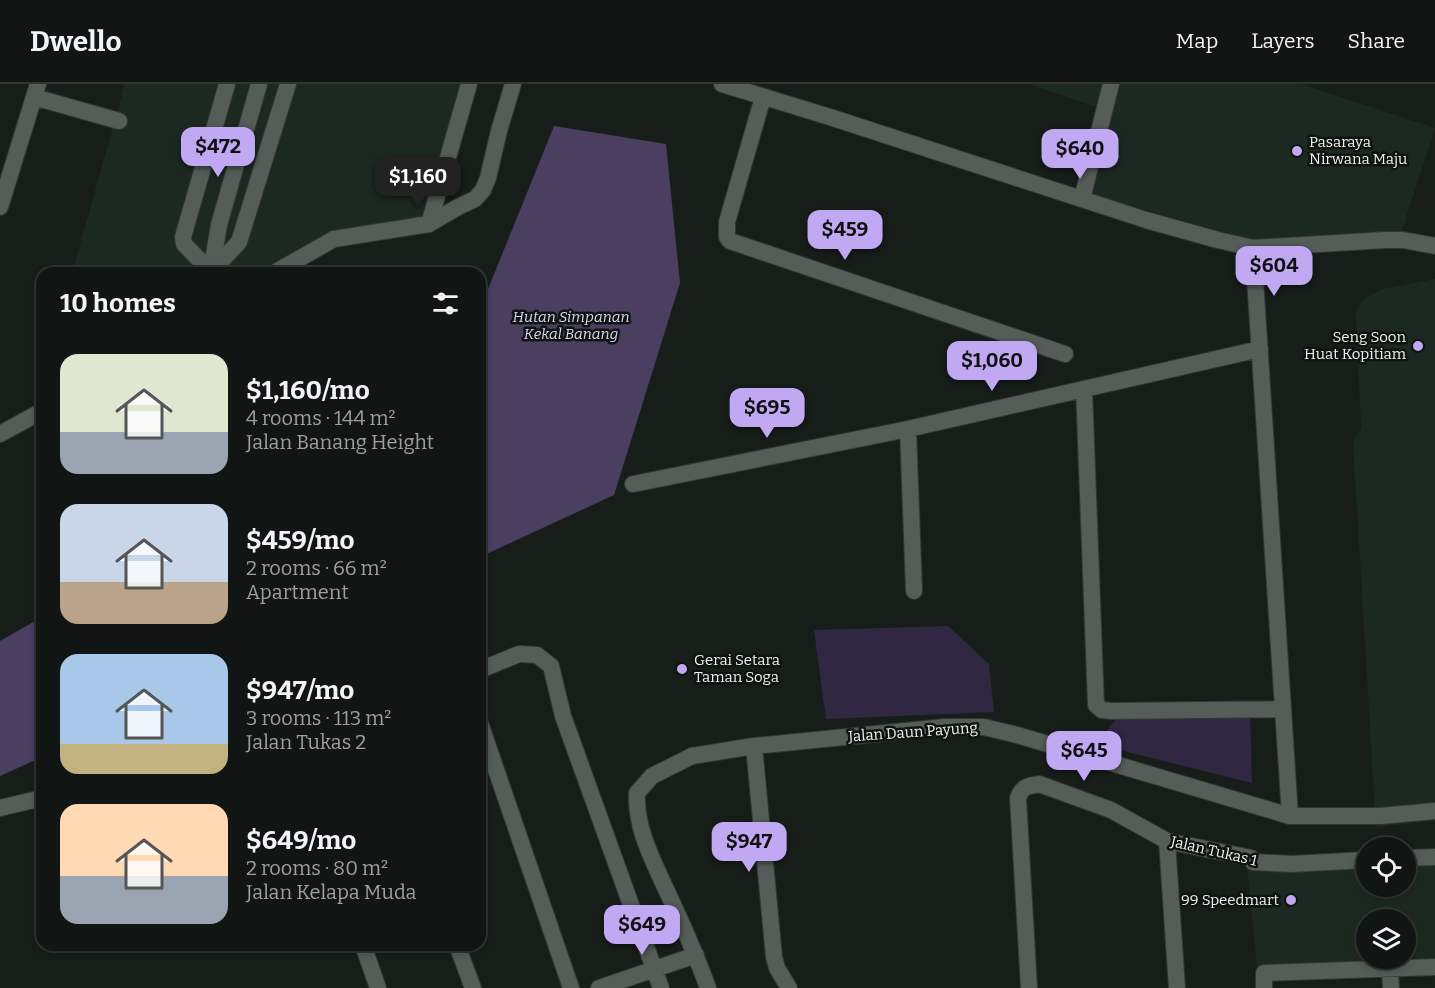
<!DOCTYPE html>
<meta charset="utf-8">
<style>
:root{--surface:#111614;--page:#1e2322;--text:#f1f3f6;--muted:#9c9fa0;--line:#303534;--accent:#c1a8f3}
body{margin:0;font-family:Bitter,serif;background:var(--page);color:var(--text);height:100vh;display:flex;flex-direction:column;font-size:22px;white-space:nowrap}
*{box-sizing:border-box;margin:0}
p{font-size:20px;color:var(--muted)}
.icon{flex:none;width:33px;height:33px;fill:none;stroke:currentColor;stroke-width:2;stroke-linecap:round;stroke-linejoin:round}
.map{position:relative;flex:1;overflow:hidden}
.side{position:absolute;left:36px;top:183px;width:450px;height:684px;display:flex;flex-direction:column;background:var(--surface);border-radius:18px;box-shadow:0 3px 9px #0003,0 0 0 2px var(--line)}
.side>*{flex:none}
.buttons{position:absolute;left:1356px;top:753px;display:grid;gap:12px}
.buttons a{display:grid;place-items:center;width:60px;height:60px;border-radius:50%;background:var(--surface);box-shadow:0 3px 9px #0003,0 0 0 2px var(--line);font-size:30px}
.price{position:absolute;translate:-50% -51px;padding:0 14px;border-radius:12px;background:var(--accent);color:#111;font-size:20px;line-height:39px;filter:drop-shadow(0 2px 3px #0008)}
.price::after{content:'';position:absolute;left:50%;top:36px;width:18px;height:14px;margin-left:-9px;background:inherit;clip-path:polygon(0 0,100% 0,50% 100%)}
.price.selected{background:#222;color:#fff}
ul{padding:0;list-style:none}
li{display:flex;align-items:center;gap:18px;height:150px;padding:0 24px}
li span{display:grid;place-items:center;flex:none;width:168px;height:120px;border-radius:18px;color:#555}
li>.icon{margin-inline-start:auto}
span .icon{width:72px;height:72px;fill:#fffc;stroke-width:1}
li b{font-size:26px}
h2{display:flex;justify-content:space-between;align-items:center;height:72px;padding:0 24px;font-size:26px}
header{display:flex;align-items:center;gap:36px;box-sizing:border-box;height:84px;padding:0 30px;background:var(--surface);border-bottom:2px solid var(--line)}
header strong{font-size:28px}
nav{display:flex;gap:33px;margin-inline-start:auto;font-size:21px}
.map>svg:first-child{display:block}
</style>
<header>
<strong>Dwello</strong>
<nav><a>Map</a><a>Layers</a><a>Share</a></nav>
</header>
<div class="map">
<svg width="1435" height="904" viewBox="0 0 1435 904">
<rect width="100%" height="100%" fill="#171e1a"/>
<!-- built -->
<path fill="#1c2921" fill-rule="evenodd" d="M125 0H478L434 145 334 163 291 189H72Z
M1029 0H1301L1435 44V45L1401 149 1253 156 1090 110 1111 28Z
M1435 195V737L1376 743 1353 358 1361 344 1356 226 1365 214 1383 205Z
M1435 766V890L1258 895 1247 780 1257 771 1366 769V802H1406V767ZM1366 836H1406V874H1366Z"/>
<!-- green -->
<path fill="#302742" d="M948 542 989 580 994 628 826 635 814 546Z
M1250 632 1252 699 1096 660 1116 635Z"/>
<!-- forest -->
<path fill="#4a3e61" d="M554 42 666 60 680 199 614 411 480 473V225Z
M42 533V673L0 692V557Z"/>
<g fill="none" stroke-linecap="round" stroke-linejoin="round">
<defs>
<path id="minor" d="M722 0 833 34 1146 136 1218 156 1253 164 1385 156H1403L1435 162
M34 13 119 37
M763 13 727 138V153L730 157 1065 270
M1082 115 1111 0
M0 123 38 0
M429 140 469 0
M1253 164 1290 732
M211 188 239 158 288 0
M211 188 184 160 183 153 227 0
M211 188 219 141 259 0
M274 189 334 155 429 140 458 123 475 115 483 106 488 94 499 47 513 0
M1084 305 1096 621 1102 626 1111 627 1283 625
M908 345 914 507
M0 350 42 327
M633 400 908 345 1260 265
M480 586 519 570 537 571 551 582 563 632 661 904
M480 639 571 904
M754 662 774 873 777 884 789 904
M0 724 42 714
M1167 757 1177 904
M1406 774 1435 773
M363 861 378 904
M457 861 473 904
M1390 885 1391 904
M599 904 696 871
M1029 904 1018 714C1022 703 1027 702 1039 700L1111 726 1167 757 1251 774 1253 778 1292 780 1366 776
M1264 904V889L1435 883"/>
<path id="tertiary" d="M708 904C697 873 684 844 670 814 655 780 635 746 637 709L652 692 692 672 754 662 945 643H984L1017 651 1290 732H1380L1435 727"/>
</defs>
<!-- minor casing -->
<use href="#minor" stroke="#333734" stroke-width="18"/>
<!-- tertiary casing -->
<use href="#tertiary" stroke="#333734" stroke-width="18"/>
<!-- minor -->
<use href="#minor" stroke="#545d57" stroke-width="16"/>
<!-- tertiary -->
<use href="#tertiary" stroke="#545d57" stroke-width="16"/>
</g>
<!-- markers -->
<g fill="#c1a8f3" stroke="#0e1511" stroke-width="2">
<circle cx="1297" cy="67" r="6"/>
<circle cx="1418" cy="262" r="6"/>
<circle cx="682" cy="585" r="6"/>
<circle cx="1291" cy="816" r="6"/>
</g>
<g text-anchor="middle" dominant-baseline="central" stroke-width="5" stroke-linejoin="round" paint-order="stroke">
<!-- poi labels -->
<g font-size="15" fill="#edf2ef" stroke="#0e1511" text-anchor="start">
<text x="1309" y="58">Pasaraya<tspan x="1309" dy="17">Nirwana Maju</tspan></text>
<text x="1406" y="253" text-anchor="end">Seng Soon<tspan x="1406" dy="17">Huat Kopitiam</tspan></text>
<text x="694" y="576">Gerai Setara<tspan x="694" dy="17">Taman Soga</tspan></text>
<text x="1279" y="816" text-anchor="end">99 Speedmart</text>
</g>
<!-- park labels -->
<g font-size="15" font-style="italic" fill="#dfd3f9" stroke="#0e1511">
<text x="571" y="233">Hutan Simpanan<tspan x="571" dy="17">Kekal Banang</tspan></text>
</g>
<!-- street labels -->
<g font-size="15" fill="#edf2ef" stroke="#0e1511">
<text transform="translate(913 648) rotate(-4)">Jalan Daun Payung</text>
<text transform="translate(1214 767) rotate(13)">Jalan Tukas 1</text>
</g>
</g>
</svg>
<div class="buttons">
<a><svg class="icon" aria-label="locate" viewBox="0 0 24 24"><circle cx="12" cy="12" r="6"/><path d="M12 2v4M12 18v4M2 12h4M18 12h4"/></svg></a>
<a><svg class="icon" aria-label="layers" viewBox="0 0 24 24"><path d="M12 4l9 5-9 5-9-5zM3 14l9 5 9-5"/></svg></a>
</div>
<b class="price" style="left:218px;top:94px">$472</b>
<b class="price" style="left:1080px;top:96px">$640</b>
<b class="price selected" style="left:418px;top:124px">$1,160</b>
<b class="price" style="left:845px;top:177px">$459</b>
<b class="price" style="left:1274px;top:213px">$604</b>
<b class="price" style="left:992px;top:308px">$1,060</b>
<b class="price" style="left:767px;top:355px">$695</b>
<b class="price" style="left:1084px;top:698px">$645</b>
<b class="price" style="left:749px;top:789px">$947</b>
<b class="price" style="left:642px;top:872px">$649</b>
<section class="side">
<h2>10 homes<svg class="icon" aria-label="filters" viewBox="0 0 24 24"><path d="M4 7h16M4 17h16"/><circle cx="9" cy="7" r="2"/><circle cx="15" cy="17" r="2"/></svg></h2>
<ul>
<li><span style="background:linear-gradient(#dfe7d0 65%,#9aa5b1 0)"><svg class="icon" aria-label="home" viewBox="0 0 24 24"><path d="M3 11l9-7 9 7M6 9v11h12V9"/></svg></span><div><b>$1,160/mo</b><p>4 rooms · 144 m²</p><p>Jalan Banang Height</p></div></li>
<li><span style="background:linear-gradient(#c9d6e8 65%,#b9a48a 0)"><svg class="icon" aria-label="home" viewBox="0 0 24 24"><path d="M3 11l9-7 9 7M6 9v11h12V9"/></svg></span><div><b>$459/mo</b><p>2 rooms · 66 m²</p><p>Apartment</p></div></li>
<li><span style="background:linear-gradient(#a9c7e8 75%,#c2b280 0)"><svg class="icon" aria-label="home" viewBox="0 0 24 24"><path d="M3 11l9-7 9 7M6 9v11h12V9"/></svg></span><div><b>$947/mo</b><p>3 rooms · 113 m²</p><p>Jalan Tukas 2</p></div></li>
<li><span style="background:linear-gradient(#ffd9b3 60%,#9aa5b1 0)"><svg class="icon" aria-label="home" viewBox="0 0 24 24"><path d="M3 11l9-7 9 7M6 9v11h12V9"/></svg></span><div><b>$649/mo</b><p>2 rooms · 80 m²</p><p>Jalan Kelapa Muda</p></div></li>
</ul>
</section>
</div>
